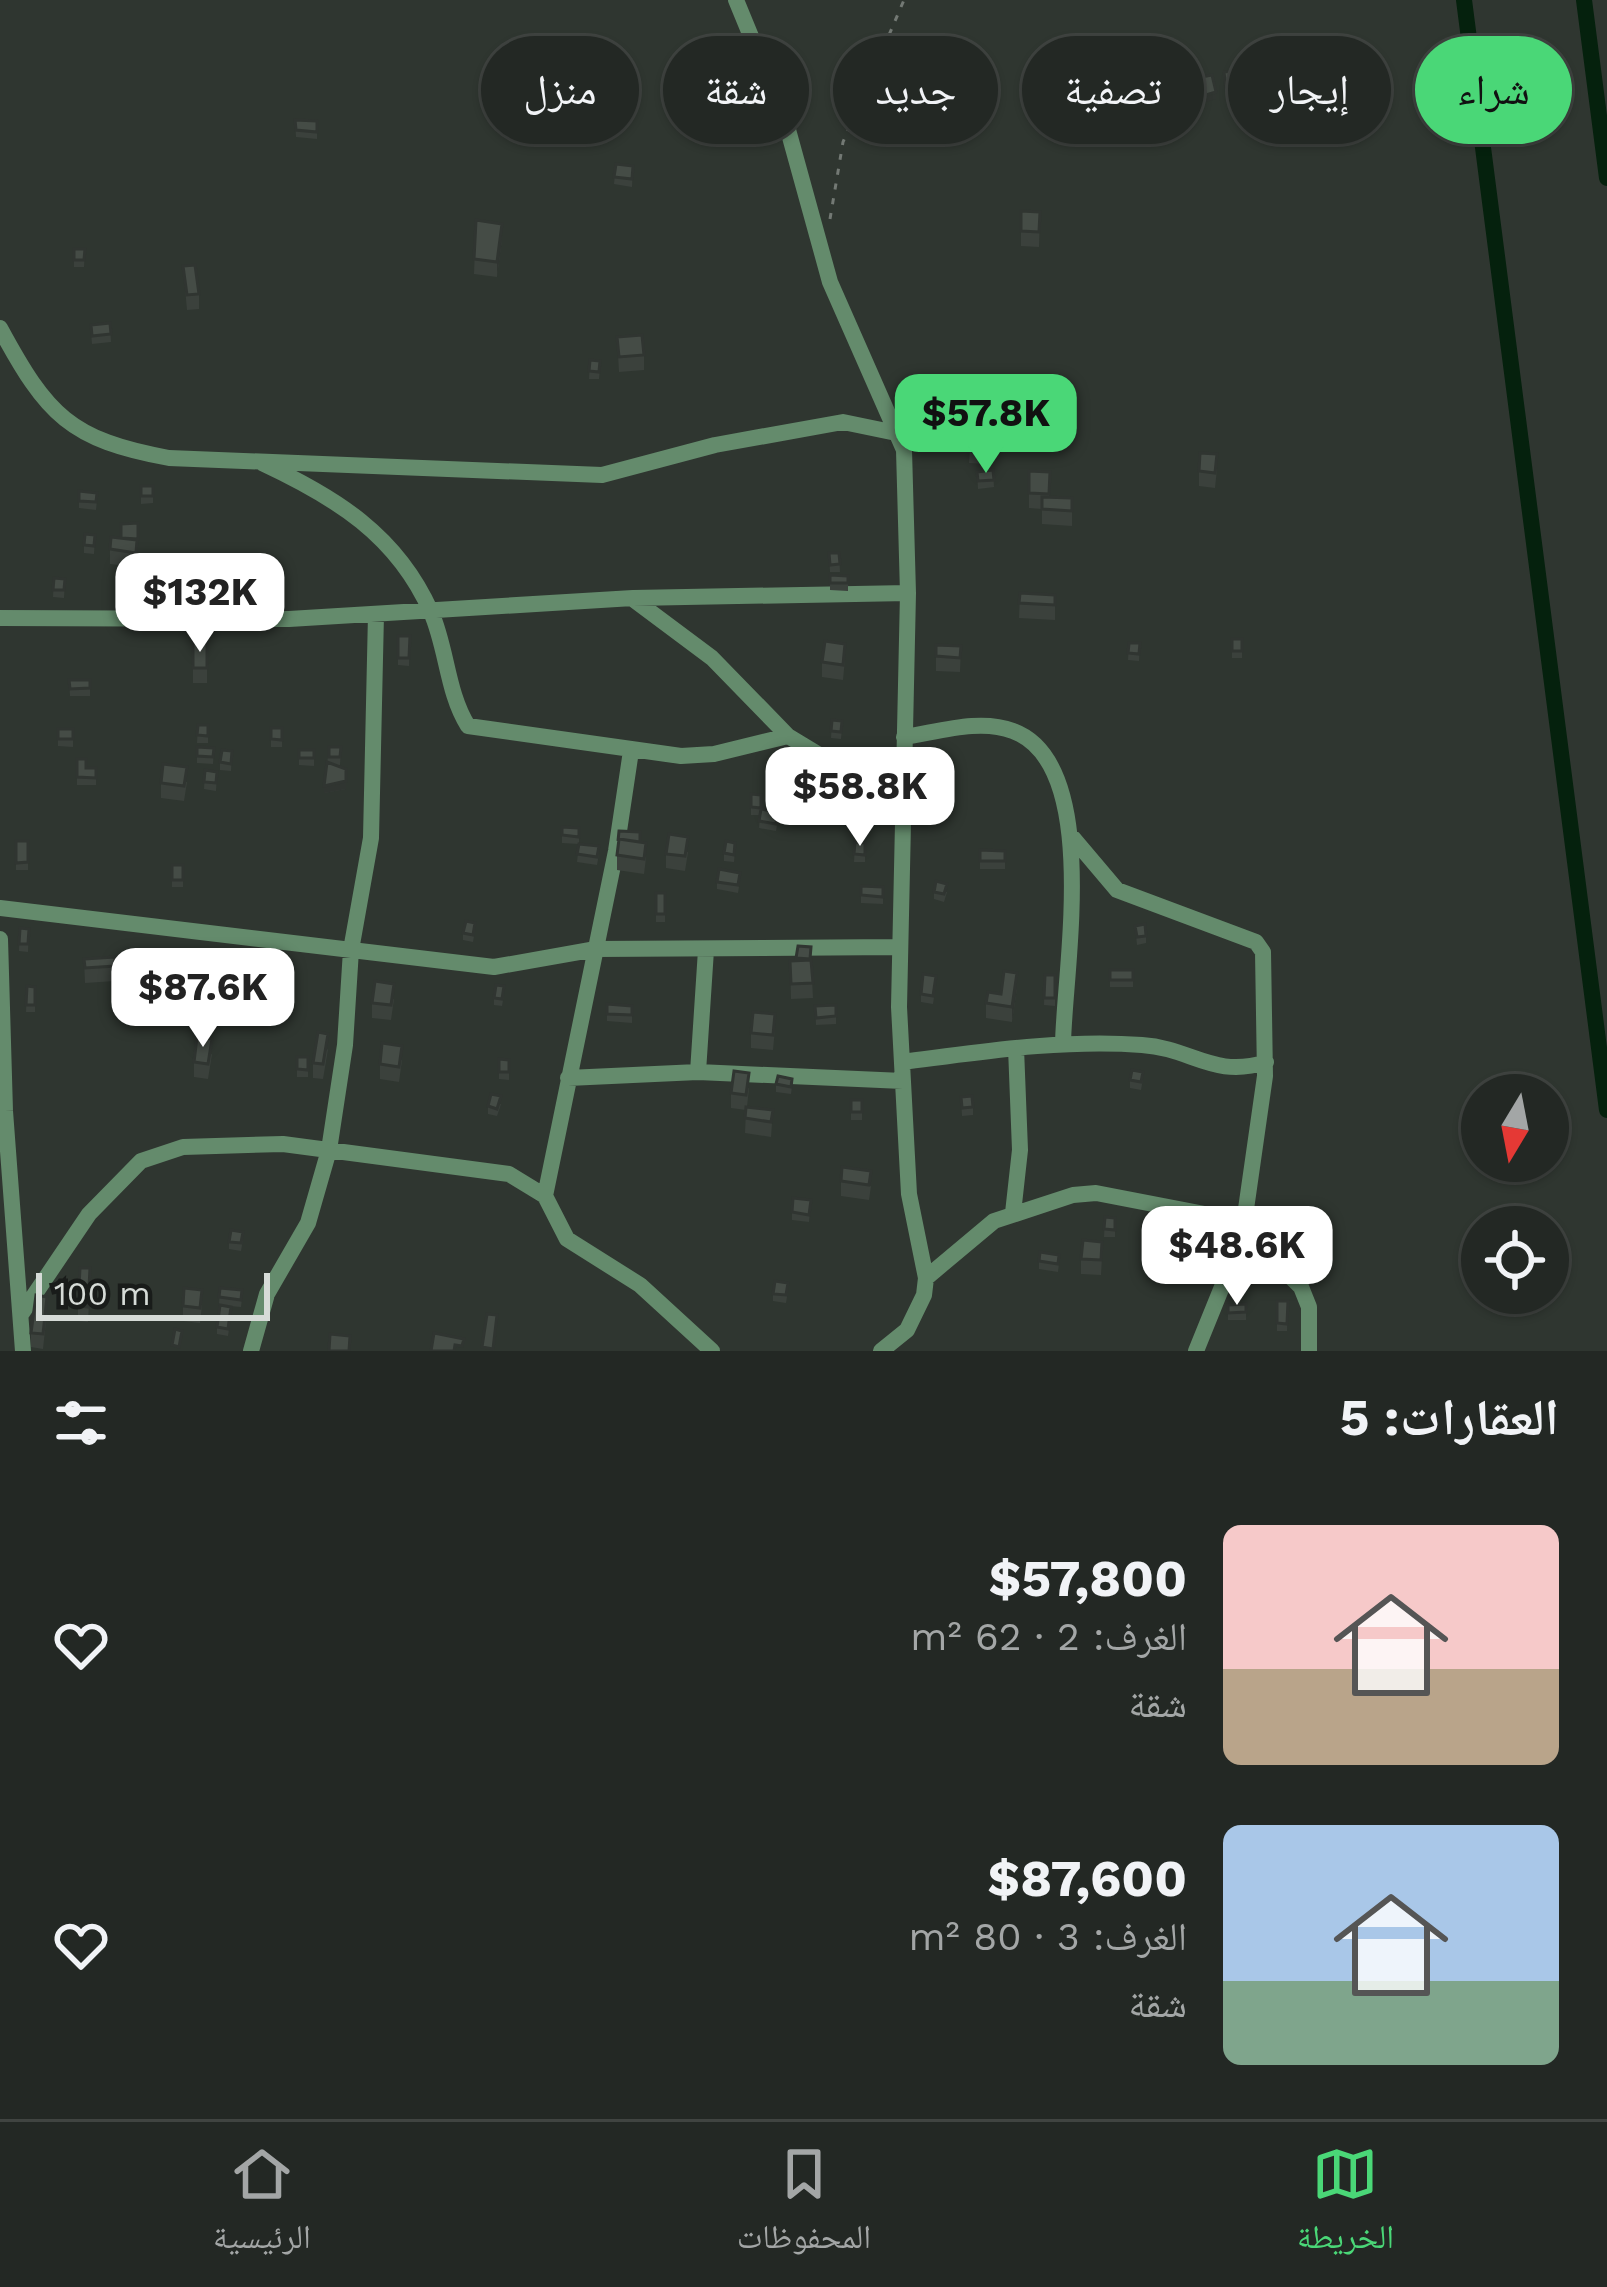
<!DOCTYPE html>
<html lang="ar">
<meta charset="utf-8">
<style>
:root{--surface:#232824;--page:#2b302c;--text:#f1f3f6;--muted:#a3a6a6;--line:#404441;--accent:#4ad777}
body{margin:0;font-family:"Work Sans","Noto Naskh Arabic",sans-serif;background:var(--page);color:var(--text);direction:rtl;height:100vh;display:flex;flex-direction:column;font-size:45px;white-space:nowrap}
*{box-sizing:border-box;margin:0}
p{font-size:39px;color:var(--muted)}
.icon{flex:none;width:66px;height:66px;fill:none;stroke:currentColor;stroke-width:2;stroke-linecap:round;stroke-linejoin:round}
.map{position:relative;height:1351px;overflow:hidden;direction:ltr}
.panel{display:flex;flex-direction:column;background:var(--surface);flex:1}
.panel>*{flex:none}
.banner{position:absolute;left:36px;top:36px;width:1536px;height:108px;direction:rtl;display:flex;gap:24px}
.needle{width:78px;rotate:190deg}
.buttons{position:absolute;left:1461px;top:1074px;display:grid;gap:24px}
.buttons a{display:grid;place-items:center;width:108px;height:108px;border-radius:50%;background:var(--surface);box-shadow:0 3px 9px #0004,0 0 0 3px var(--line);font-size:60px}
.scale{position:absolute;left:36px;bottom:30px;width:234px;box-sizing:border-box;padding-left:12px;border:6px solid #d6dbd7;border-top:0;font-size:33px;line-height:42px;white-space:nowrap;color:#d6dbd7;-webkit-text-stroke:9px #191c1a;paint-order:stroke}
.price{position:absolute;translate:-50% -102px;padding:0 27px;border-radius:24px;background:#fff;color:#222;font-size:39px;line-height:78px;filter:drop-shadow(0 3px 6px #0008)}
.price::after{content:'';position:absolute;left:50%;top:72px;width:36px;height:27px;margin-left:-18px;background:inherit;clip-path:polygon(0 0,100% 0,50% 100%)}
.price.current{background:var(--accent);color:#111}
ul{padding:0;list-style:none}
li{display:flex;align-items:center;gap:36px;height:300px;padding:0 48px}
li span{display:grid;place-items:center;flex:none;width:336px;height:240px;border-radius:18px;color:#555}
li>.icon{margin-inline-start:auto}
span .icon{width:144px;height:144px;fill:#fffc;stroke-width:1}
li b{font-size:51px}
h2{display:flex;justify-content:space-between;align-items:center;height:144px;padding:0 48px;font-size:51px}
.pill{padding:0 42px;border-radius:54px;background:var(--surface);box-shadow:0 3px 9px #0004,0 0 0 3px var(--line);font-size:42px;line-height:108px}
.pill.current{background:var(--accent);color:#111}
.tabs{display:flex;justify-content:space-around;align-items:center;height:168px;border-top:3px solid var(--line);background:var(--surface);font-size:33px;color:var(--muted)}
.tabs a{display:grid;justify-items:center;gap:6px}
.tabs .current{color:var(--accent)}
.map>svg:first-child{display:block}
</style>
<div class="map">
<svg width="1607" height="1351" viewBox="0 0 1607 1351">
<rect width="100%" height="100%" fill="#2f3630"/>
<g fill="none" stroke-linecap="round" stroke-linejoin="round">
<!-- canal -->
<path stroke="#05210d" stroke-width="16" d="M1464 0 1607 1110
M1584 0 1607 178"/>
<!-- path -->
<path stroke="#737974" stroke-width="3" stroke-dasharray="6 9" stroke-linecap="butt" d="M830 219 843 142 904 0"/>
<!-- minor -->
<path stroke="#648b6c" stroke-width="16" d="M736 0 785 119 830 282 904 450 908 593 899 1007 909 1194 926 1278 924 1295 907 1330 881 1351
M0 328C47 415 70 440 169 458L602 475 715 445 843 422 901 434
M262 463C335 497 397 535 431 612 447 648 447 693 468 726L681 756 714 754 788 736
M633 599 712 658 788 736 902 805
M0 618 289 619 633 598 908 593
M904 737C938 732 980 718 1013 731 1102 764 1064 970 1063 1044
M1073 838 1117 890 1256 942 1263 952 1265 1076 1243 1230
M0 908 494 967 596 949 898 947
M0 939 5 1111 23 1351
M902 1062C981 1052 1061 1039 1142 1045 1191 1048 1214 1079 1266 1062
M698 1072 706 950
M568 1078 698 1072 903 1081
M545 1196 616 851 631 751
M1013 1213 1020 1150 1016 1048
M926 1278 994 1221 1073 1195 1096 1193 1215 1216 1243 1230 1301 1287 1309 1307V1351
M22 1313 89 1214 141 1161 183 1147 283 1144 509 1174 545 1196 567 1239 640 1285 712 1351
M251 1351 267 1294 308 1223 329 1150 345 1045 351 950 371 838 376 614
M1196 1351 1226 1277 1264 1247"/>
</g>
<!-- wall -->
<path fill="#3b413c" d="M1224 72 1235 88V96L1226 97Z
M295 120 317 121V139L296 137Z
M616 164 633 166 632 187 614 184Z
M1021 211 1040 212 1039 247 1021 246Z
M476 220 502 239 497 277 474 274Z
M74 249H85L84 267H74Z
M183 266 199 294V309L187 310Z
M110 323 111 342 92 344 91 332Z
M617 337 644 355V370L619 372Z
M590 360 600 368 599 379H589Z
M949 382 969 384 968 402 948 401Z
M971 430 988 431 987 464 969 463Z
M1217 469 1215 488 1199 486V471Z
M993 470 994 487 978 489 977 472Z
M1029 471 1050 472 1049 497 1072 498V526L1042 524V509L1029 508Z
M141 486H153V503L141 504Z
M79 491 97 500 96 510 79 508Z
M138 523 136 567 110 564V549Z
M95 535 94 554 84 553V545Z
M829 553H839L840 572H830Z
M149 571 161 573 159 592 147 590Z
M830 575 848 576V591L830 590Z
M54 578 65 579 64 598 53 597Z
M1020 593 1055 595V620L1019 618Z
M195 618H207L208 635 196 636Z
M398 636H410L409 666 398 665Z
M1232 639H1242V658H1232Z
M193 642H207V683H193Z
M1129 643H1140L1139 661 1128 660Z
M936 645 961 646 960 672 936 671Z
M845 659 843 680 822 677V662Z
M69 680H90V696H70Z
M832 720 842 728 841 739 831 738Z
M198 725H208V743H197Z
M271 728H282V747H271Z
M58 729H73V747L58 746Z
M197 747 214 748 213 764 197 763Z
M329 747H341L340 765H335L346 769V789L324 793Z
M299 750H314V766L299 765Z
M232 751 231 771 220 770V762Z
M77 759 86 768H96V785H77Z
M205 770 217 772 216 791 204 789Z
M187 782 184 801 161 798V783Z
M793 782 791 798 781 797V789Z
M751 794 761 809 778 820 776 831 759 828 760 815H751Z
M562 827 579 828V844L599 854 597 865 577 862 579 844 562 843Z
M16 841H28V870H16Z
M640 842 646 858 644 874 617 870V855Z
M855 842 865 843V862H854Z
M735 850 734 862 724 861V853Z
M980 850 1005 851V869H980Z
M688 852 685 871 666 868V854Z
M172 865H183V887H172Z
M740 880 738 893 717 889V882Z
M861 886 883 887V904L861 903Z
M934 892H947L944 902 934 899Z
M656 893H665V922H656Z
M1135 926 1146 936V943L1137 945Z
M20 928 29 929 28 952 19 951Z
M475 930 473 942 463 940V933Z
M798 946 811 960 813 998 791 999 790 961H796Z
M115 957V981L85 983 84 959Z
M1110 970H1133V987H1110Z
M1045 975H1055V1006L1044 1005Z
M936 984 933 1004 921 1002V994Z
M27 986 35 987V1012H26Z
M240 988 258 992 254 1002 240 996Z
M1017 988 1012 1022 986 1018V1003L1001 994Z
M504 994 502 1006 494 1005V998Z
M394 999 391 1020 372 1018V1003Z
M607 1004 632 1006V1023L607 1021Z
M815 1006 836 1016V1024L816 1025Z
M775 1029 773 1050 751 1048V1033Z
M328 1049 323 1079 313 1078V1063Z
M212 1054 208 1079 194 1077V1062Z
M297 1057H308V1077H297Z
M499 1059 509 1060V1080L499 1079Z
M402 1060 399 1082 380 1079V1064Z
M1143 1079 1141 1090 1130 1088V1080Z
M776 1084 792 1086 791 1094 776 1092Z
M749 1088 747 1107 773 1110 771 1137 745 1133 746 1110 731 1108V1093Z
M961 1097 973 1107V1115L962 1116Z
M851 1100H862V1120H851Z
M501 1104 497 1116 488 1114V1106Z
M841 1181 871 1186 869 1200 841 1196Z
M811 1200 809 1222 792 1220V1212Z
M1105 1217 1115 1218V1237H1104Z
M1193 1218 1210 1219 1209 1260 1192 1259Z
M1243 1232 1253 1233V1252L1243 1251Z
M243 1239 241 1251 229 1249V1242Z
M1102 1257 1101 1275 1081 1274V1259Z
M1039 1261 1059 1263 1058 1272 1039 1269Z
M90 1283 88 1322 78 1321V1306Z
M220 1288 242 1298 241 1307 219 1305Z
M788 1290 786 1303 773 1301V1294Z
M1277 1301H1288L1287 1331H1277Z
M1246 1304V1320H1228V1305Z
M202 1305 200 1323 183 1321V1306Z
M47 1312 43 1349 31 1347V1333Z
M231 1315 228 1336 217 1334V1327Z"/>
<!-- shaded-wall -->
<path fill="#303531" d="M1216 92V99L1206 102V95Z
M502 224V239L497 277V262Z
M346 781V789L324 793V786Z
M1017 973V988L1012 1022V1007Z"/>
<!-- building -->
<path fill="#454c46" stroke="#303531" stroke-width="3" d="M1233 71 1235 88 1226 90 1224 72Z
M1212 75 1216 92 1206 95 1201 77Z
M295 120 317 121V132L296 130Z
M616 164 633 166 632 179 614 177Z
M1021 211 1040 212 1039 232 1021 231Z
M476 220 502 224 497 262 474 259Z
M74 249H85L84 260H74Z
M195 265 199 294 187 295 183 266Z
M110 323 111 334 92 336 91 325Z
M642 335 644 355 619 357 617 337Z
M590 360 600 361 599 372 589 371Z
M949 382 969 384 968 395 948 393Z
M971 430 988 431 987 449 969 448Z
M1200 453 1217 454 1215 473 1199 471Z
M993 470 994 480 978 481 977 472Z
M1029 471 1050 472 1049 494 1029 493Z
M141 486H153V496H141Z
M79 491 97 493 96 502 79 501Z
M1042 497 1072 498V511L1042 509Z
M138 523V539L121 538V524Z
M85 534 95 535 94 546 84 545Z
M111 537 137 540 136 553 110 549Z
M829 553H839L840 564 830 565Z
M149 571 161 573 159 584 147 583Z
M830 575 848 576V583H830Z
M54 578 65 579 64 590H53Z
M1020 593 1055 595V605L1019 603Z
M195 618H207L208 628H196Z
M398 636H410L409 658H398Z
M1232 639H1242V651H1232Z
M825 641 845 644 843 665 822 662Z
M193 642H207V668H193Z
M1129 643H1140L1139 654 1128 653Z
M936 645 961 646 960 658 936 656Z
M69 680H90V688L70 689Z
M832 720 842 721 841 732 831 731Z
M198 725H208V736L197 735Z
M271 728H282V740L271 739Z
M58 729H73V739H58Z
M197 747 214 748 213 757 197 756Z
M329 747H341L340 757H329Z
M222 750 232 751 231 764 220 762Z
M299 750H314V758H299Z
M77 759H86V768H96V778L77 777Z
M327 762 346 769V781L324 786Z
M163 764 187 767 184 786 161 783Z
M205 770 217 772 216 783 204 782Z
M783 773 793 774 791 790 781 789Z
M751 794 761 795V808L751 807Z
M761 809 778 812 776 824 759 821Z
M562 827 579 828V837L562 835Z
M619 831 640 832V842L619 839 618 841Z
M669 834 688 837 685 856 666 854Z
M619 839 646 843 644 859 617 855Z
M16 841H28V862L16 863Z
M726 841 735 843 734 855 724 853Z
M855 842 865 843V855L854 854Z
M579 844 599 846 597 857 577 854Z
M980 850 1005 851V861H980Z
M172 865H183V880H172Z
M719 869 740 873 738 885 717 882Z
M936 881 947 884 944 894 934 892Z
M861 886 883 887V897L861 895Z
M656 893H665V914H656Z
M466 921 475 923 473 935 463 933Z
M1145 924 1146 936 1137 937 1135 926Z
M20 928 29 929 28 944H19Z
M798 946 811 947 810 959 796 958Z
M115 957V966L85 968 84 959Z
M811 960 813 983 791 984 790 961Z
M1110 970H1133V980H1110Z
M1004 971 1017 973 1012 1007 986 1003 988 992 1001 994Z
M923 974 936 976 933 996 921 994Z
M1045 975H1055V998H1044Z
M244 978 258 984 254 994 240 988Z
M375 981 394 984 391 1005 372 1003Z
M496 985 504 986 502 999 494 998Z
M27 986 35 987V1005H26Z
M607 1004 632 1006V1015L607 1014Z
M836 1005V1016L816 1018 815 1006Z
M753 1012 775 1014 773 1035 751 1033Z
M318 1032 328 1034 323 1064 313 1063Z
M197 1037 212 1039 208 1064 194 1062Z
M382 1043 402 1046 399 1067 380 1064Z
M297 1057H308V1070L297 1069Z
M499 1059 509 1060V1072H499Z
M1132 1070 1143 1072 1141 1082 1130 1080Z
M734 1071 749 1073 746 1095 731 1093Z
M778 1076 792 1079 791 1087 776 1084Z
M491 1094 501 1096 497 1109 488 1106Z
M972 1096 973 1107 962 1108 961 1097Z
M851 1100H862V1112H851Z
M746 1107 773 1110 771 1122 745 1118Z
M842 1167 871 1171 869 1185 841 1181Z
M793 1198 811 1200 809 1215 792 1212Z
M1105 1217 1115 1218V1230L1104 1229Z
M1193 1218 1210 1219 1209 1245 1192 1244Z
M231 1230 243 1232 241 1243 229 1242Z
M1243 1232 1253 1233V1244H1243Z
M1083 1240 1102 1242 1101 1260 1081 1259Z
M1040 1252 1059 1255 1058 1264 1039 1261Z
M80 1268H90L88 1307 78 1306Z
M775 1281 788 1283 786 1295 773 1294Z
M184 1288 202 1290 200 1308 183 1306Z
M220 1288 242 1290 241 1300 219 1297Z
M36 1295 47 1297 43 1334 31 1333Z
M1277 1301H1288L1287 1324 1277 1323Z
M1246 1304V1312L1228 1313V1305Z
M220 1305 231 1307 228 1329 217 1327Z
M487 1314 497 1315 493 1349 482 1347Z
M175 1329 182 1331 179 1347 172 1345Z
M434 1333 464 1339 462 1346 455 1345 454 1351H431Z
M330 1334 350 1336 349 1351H329Z"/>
</svg>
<div class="buttons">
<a><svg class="needle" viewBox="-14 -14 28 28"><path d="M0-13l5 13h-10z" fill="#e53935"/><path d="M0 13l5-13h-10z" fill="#a3a6a6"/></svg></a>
<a><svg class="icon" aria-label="locate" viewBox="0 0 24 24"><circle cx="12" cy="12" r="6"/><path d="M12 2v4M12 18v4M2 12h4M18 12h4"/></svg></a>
</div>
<div class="scale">100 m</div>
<b class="price current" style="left:986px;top:476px">$57.8K</b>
<b class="price" style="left:200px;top:655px">$132K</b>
<b class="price" style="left:860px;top:849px">$58.8K</b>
<b class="price" style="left:203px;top:1050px">$87.6K</b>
<b class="price" style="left:1237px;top:1308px">$48.6K</b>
<div class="banner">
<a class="pill current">شراء</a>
<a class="pill">إيجار</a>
<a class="pill">تصفية</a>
<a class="pill">جديد</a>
<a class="pill">شقة</a>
<a class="pill">منزل</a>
</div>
</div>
<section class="panel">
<h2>العقارات: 5<svg class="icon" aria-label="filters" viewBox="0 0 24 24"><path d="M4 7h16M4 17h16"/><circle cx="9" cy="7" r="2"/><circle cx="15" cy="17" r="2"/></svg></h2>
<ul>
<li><span style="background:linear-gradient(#f6c9c9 60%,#b9a48a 0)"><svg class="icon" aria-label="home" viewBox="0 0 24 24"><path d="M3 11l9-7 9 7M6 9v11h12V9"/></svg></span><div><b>$57,800</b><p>الغرف: 2 · 62 m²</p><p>شقة</p></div><svg class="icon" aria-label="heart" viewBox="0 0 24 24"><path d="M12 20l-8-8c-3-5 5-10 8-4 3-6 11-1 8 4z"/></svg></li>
<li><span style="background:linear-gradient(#a9c7e8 65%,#7fa58c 0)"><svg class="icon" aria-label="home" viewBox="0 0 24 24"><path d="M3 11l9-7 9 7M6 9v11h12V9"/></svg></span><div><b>$87,600</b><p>الغرف: 3 · 80 m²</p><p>شقة</p></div><svg class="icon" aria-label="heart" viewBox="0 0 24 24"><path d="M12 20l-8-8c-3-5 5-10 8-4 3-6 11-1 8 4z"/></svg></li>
</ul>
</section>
<nav class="tabs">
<a class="current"><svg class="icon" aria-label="map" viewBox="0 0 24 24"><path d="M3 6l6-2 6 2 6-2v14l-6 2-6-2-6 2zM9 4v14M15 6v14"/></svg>الخريطة</a>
<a><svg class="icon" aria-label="saved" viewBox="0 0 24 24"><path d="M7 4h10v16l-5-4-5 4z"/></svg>المحفوظات</a>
<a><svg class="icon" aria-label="home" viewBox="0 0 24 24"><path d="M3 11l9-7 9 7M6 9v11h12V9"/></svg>الرئيسية</a>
</nav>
